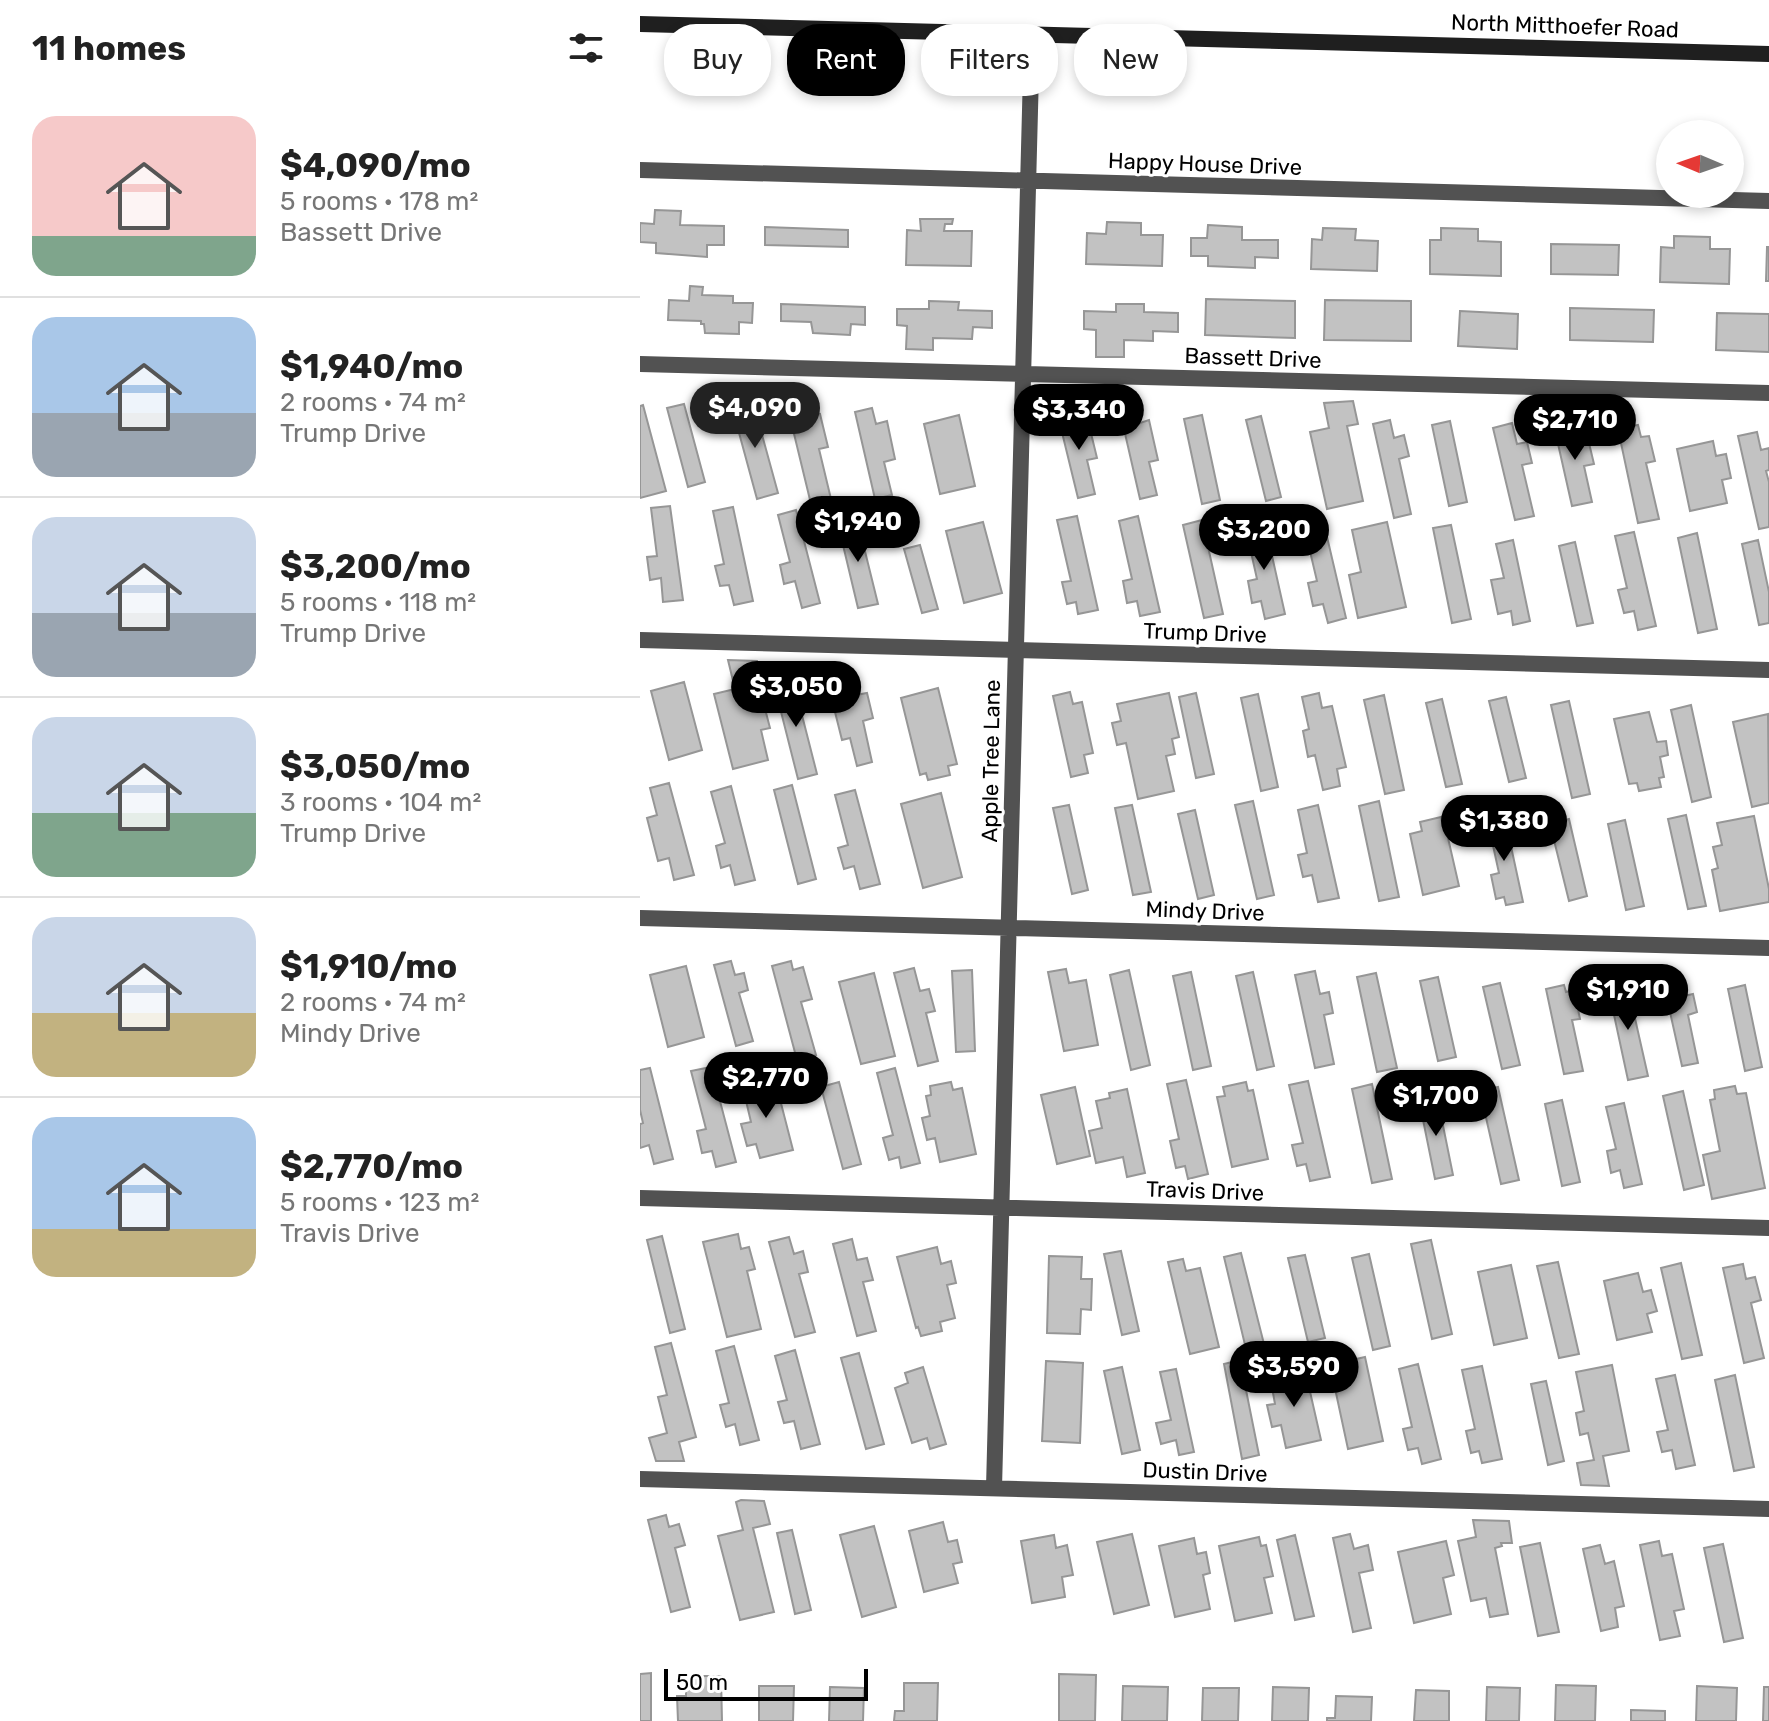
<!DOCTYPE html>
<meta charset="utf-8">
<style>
:root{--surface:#fff;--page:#f6f6f6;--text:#222;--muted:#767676;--line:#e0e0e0;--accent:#000}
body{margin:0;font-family:Rubik,sans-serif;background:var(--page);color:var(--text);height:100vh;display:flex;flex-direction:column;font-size:30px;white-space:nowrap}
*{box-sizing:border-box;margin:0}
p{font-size:26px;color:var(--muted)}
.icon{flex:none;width:44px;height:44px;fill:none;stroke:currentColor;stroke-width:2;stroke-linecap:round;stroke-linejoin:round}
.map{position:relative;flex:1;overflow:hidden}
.side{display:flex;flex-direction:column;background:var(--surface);width:640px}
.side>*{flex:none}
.hud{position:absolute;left:24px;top:24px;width:760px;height:72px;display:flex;gap:16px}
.needle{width:52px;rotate:272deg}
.fabs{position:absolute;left:1016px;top:120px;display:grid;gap:16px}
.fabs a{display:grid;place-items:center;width:88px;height:88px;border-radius:50%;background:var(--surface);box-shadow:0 4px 12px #0003;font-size:40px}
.scale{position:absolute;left:24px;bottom:20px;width:204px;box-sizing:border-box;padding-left:8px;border:4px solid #000;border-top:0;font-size:22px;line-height:28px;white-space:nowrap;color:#000;-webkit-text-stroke:6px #fff;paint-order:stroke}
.price{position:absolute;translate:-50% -68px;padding:0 18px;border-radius:28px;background:var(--accent);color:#fff;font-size:26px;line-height:52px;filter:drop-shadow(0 2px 4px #0008)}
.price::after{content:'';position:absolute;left:50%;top:48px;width:24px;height:18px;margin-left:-12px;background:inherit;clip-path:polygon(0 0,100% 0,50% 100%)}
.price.on{background:#222;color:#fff}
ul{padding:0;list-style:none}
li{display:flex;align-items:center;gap:24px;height:200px;padding:0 32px}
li+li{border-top:2px solid var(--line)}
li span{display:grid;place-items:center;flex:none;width:224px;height:160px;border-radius:24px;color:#555}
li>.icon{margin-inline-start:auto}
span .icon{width:96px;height:96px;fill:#fffc;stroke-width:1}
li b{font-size:34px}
h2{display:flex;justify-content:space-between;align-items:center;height:96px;padding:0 32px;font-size:34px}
.pill{padding:0 28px;border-radius:32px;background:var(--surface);box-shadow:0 4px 12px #0003;font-size:28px;line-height:72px}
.pill.on{background:var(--accent);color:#fff}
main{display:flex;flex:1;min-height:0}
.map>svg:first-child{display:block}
</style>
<main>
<section class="side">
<h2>11 homes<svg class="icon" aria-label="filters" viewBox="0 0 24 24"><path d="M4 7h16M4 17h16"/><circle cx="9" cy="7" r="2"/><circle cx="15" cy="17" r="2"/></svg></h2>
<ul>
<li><span style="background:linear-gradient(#f6c9c9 75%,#7fa58c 0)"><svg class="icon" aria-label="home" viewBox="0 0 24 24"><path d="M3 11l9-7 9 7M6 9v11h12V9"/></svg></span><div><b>$4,090/mo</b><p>5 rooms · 178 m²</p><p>Bassett Drive</p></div></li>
<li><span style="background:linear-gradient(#a9c7e8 60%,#9aa5b1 0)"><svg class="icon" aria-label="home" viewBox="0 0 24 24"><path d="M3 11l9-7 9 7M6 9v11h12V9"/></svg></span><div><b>$1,940/mo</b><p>2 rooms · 74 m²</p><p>Trump Drive</p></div></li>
<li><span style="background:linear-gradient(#c9d6e8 60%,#9aa5b1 0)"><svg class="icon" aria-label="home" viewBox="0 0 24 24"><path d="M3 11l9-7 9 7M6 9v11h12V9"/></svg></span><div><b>$3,200/mo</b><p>5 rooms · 118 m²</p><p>Trump Drive</p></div></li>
<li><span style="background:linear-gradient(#c9d6e8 60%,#7fa58c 0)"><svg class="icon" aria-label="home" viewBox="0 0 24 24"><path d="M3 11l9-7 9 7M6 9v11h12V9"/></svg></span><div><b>$3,050/mo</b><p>3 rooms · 104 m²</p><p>Trump Drive</p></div></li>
<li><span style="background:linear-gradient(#c9d6e8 60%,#c2b280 0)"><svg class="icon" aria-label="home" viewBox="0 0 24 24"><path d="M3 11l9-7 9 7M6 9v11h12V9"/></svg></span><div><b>$1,910/mo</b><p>2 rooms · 74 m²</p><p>Mindy Drive</p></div></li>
<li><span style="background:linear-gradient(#a9c7e8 70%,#c2b280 0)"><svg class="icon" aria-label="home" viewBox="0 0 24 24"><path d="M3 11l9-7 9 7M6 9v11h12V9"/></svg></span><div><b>$2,770/mo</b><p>5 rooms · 123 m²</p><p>Travis Drive</p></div></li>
</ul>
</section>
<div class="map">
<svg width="1129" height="1721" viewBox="0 0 1129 1721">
<rect width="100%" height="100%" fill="#fff"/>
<!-- building -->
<path fill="#c2c2c2" stroke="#969696" stroke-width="2" d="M15 210 41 211 40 225 84 226V245H67V257L16 253V243L0 242V223L14 224Z
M280 219H313L312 224H305L304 231H332L331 266 266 265 267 230 281 231Z
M467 222 501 223V235H523L522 266 446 264 447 233 466 234Z
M568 225 602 227V240H638V258L615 257V268L568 266V256H551V238H567Z
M125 227 208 230V247L125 245Z
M683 228 716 229 715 240 738 241 737 271 671 269 672 239 682 240Z
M801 228 838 229V241L861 242V276L790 274V240H801Z
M1034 236 1070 237V249H1090L1089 284 1020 282 1021 247 1034 248Z
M911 244 979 245 978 275 911 274Z
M1127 247H1129V281H1126Z
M50 286 63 287 62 295 93 296V303H113L112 323 99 322V334L65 333 64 324H61V321L28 320 29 300 49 301Z
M566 299 655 301V338L565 335Z
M685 300 771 301V341L684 340Z
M289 301 319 302 318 310 352 311V328L333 327 332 339 293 338V350L266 349 267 326 257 325V309H289Z
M141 304 225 307V325L211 324 210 335 173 333 171 322 141 321Z
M476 304H504V312L538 313V332L513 331V341L484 340V357H456V330L444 329V311L476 312Z
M930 308 1014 310 1013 342 930 340Z
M820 311 878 314 877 349 818 346Z
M1077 313 1129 314V352L1076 350Z
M713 401 718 424 707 426 723 501 687 509 670 432 689 428 684 403Z
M113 402 138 493 117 499 92 407Z
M44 404 65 482 48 487 27 408Z
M168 404 171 416 180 414 188 447 179 449 191 499 171 504 148 409Z
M3 405 26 491 0 498V406Z
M232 408 236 424 247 421 255 459 244 462 252 495 235 499 215 412Z
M436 411 439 423 448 421 457 458 447 460 455 494 438 498 418 416Z
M497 413 500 423 509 420 518 460 509 462 517 495 500 499 481 416Z
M319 415 335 486 300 494 284 424Z
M562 415 580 500 562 504 544 419Z
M621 416 641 497 626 501 606 420Z
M750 420 754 438 764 435 769 456 759 459 771 514 754 518 733 424Z
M810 421 827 502 809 506 792 425Z
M934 421 939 441 948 439 954 464 944 466 952 502 932 506 914 426Z
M872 423 877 444 887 442 892 463 882 465 894 516 875 520 853 428Z
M998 425 1001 437 1009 436 1015 461 1006 463 1019 519 998 523 978 429Z
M1117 432 1121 450 1129 448V470L1126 471 1129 482V527L1119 529 1098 436Z
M1073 441 1076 456 1086 454 1091 478 1082 480 1087 503 1050 511 1037 449Z
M30 506 43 600 23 602 21 578 10 580 7 557 17 556 11 508Z
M93 507 113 601 94 605 89 585 80 586 75 566 84 564 73 511Z
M156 510 180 603 162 608 155 581 144 584 140 565 150 562 138 515Z
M437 516 458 610 438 614 436 602 427 604 422 582 431 581 417 520Z
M498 516 520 612 500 616 497 601 487 603 483 581 492 579 479 521Z
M217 519 238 604 218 608 198 524Z
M562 520 583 614 564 618 543 525Z
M624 520 645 614 625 619 621 601 612 603 608 581 617 579 605 525Z
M343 522 362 593 324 603 306 531Z
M747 522 766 607 718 618 709 575 721 572 712 530Z
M684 524 706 618 688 623 683 604 673 606 668 583 677 581 665 530Z
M811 525 831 619 812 623 793 528Z
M994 532 1016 626 998 630 994 611 984 613 978 590 987 588 975 536Z
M1057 533 1077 629 1058 633 1038 538Z
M873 540 890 621 873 625 871 611 858 614 851 580 864 578 856 544Z
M1118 540 1129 592V623L1119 625 1102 544Z
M935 542 953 623 937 626 919 546Z
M280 545 298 609 282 613 264 549Z
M88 660 117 661 122 683 109 686 114 708 124 705 130 728 121 730 128 760 93 769 74 694 95 689Z
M153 680 177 774 158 779 134 684Z
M44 682 62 750 29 760 11 691Z
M214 683 216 695 227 693 233 718 223 721 232 762 217 766 210 738 202 740 195 712 204 710 198 687Z
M298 688 317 764 308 766 310 775 288 780 286 773 280 775 261 698Z
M430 692 433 704 442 702 453 753 444 755 448 773 431 777 413 696Z
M529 693 539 737 532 739 535 754 526 756 534 791 498 799 486 743 477 745 472 723 481 721 477 704Z
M556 693 574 774 556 778 539 697Z
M679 693 682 708 692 706 706 767 697 769 700 786 683 790 675 755 668 757 663 731 669 729 662 697Z
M618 694 638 787 621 791 601 698Z
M744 695 764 790 745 794 724 700Z
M866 697 886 778 869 782 849 701Z
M802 699 822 784 806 787 786 703Z
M929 701 950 794 932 798 911 705Z
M1051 705 1071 797 1052 802 1031 710Z
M1009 712 1017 742 1026 741 1028 755 1020 757 1024 777 1019 778 1021 787 999 791 997 783 989 784 974 719Z
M1128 714 1129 803 1112 807 1093 722Z
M29 783 54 875 34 880 29 858 18 861 7 818 17 815 10 788Z
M152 785 176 879 158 884 134 790Z
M91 786 115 880 95 885 90 865 81 868 76 846 85 843 71 792Z
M215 790 240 884 220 889 214 866 204 869 198 848 208 845 195 795Z
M301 793 322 877 283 888 261 804Z
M613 801 634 895 617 899 595 805Z
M739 801 759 897 739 901 719 806Z
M429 805 448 890 432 894 413 808Z
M492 805 511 892 493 895 475 808Z
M678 805 699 898 678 902 672 875 663 877 658 855 667 853 658 810Z
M555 810 574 895 558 899 538 814Z
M864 814 883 902 866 905 864 897 856 899 851 875 859 873 847 818Z
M1046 815 1066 906 1048 909 1028 819Z
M1114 816 1129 889V902L1080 911 1072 870 1078 868 1073 847 1082 845 1077 823Z
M801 817 803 826 805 825 819 886 783 895 770 834 782 831 780 822Z
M929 819 947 896 929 901 910 824Z
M985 820 1004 906 986 910 968 824Z
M91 961 95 975 104 973 108 990 99 993 113 1041 96 1046 74 965Z
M151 961 153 970 163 967 172 999 161 1002 176 1055 157 1060 132 966Z
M46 966 64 1037 28 1047 10 975Z
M274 968 280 991 289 989 295 1011 286 1013 298 1061 278 1066 254 973Z
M426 969 429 983 446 980 458 1045 424 1051 408 972Z
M332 970 335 1051 316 1052 312 971Z
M489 970 510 1065 491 1070 470 975Z
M675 971 680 994 689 992 693 1013 684 1015 694 1064 675 1068 655 975Z
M551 972 571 1066 553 1070 533 976Z
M613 972 634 1066 617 1070 596 976Z
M234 973 255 1056 221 1064 199 982Z
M736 973 757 1068 737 1072 717 977Z
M798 977 816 1057 798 1061 780 981Z
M1040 982 1044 996 1053 994 1057 1012 1048 1015 1058 1063 1042 1066 1024 985Z
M860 983 880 1065 862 1069 843 987Z
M987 983 1008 1076 988 1080 968 987Z
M924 985 926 992 934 990 940 1019 932 1020 943 1071 924 1074 906 989Z
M1105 985 1122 1067 1105 1071 1088 989Z
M71 1067 96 1162 76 1167 72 1151 62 1153 57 1131 66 1129 51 1071Z
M10 1068 33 1159 14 1164 9 1145 0 1148V1124L3 1123 0 1110V1070Z
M255 1068 280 1163 261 1168 259 1157 249 1160 243 1138 253 1135 237 1073Z
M135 1080 153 1150 120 1158 116 1144 107 1146 101 1124 111 1122 103 1088Z
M546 1080 568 1174 548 1179 545 1166 536 1168 530 1141 539 1139 527 1084Z
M668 1081 690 1177 670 1181 666 1164 657 1166 652 1145 663 1143 649 1085Z
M199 1082 221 1164 203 1169 181 1087Z
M311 1082 313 1090 322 1088 336 1154 300 1162 295 1138 287 1140 282 1118 290 1116 286 1096 291 1095 290 1086Z
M606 1082 608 1091 613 1090 628 1159 592 1167 577 1097 585 1096 583 1087Z
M732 1084 752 1179 732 1183 712 1089Z
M1095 1086 1097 1094 1106 1093 1125 1188 1072 1199 1063 1155 1080 1151 1070 1100 1075 1099 1074 1090Z
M435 1087 450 1156 417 1164 401 1095Z
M858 1087 879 1180 861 1184 840 1091Z
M487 1089 505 1173 487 1177 483 1157 456 1163 449 1131 462 1128 456 1101 470 1098 469 1093Z
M1043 1091 1064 1185 1044 1190 1023 1096Z
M797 1096 813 1175 795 1179 779 1100Z
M922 1100 940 1182 922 1186 905 1104Z
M984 1103 1002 1184 984 1188 980 1170 971 1173 967 1151 976 1149 966 1107Z
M98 1234 101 1249 109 1247 115 1269 107 1271 121 1329 87 1337 63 1242Z
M22 1236 45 1329 30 1333 7 1240Z
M149 1237 154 1254 163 1251 168 1272 159 1274 175 1332 155 1337 129 1242Z
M212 1239 217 1260 227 1258 233 1280 223 1282 236 1331 217 1336 193 1244Z
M791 1240 812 1334 792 1339 771 1244Z
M297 1247 301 1264 311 1261 316 1283 307 1285 315 1318 300 1322 302 1331 281 1336 278 1327 276 1328 257 1257Z
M481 1251 499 1331 482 1335 464 1254Z
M601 1253 624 1344 606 1349 584 1257Z
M729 1254 750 1346 733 1350 712 1258Z
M665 1255 685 1338 668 1342 648 1258Z
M409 1256 442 1257 441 1279H452L451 1310 441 1309 440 1334 407 1333Z
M543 1259 546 1271 560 1268 579 1347 550 1354 528 1262Z
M918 1262 939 1354 919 1358 897 1266Z
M1041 1263 1062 1355 1042 1359 1021 1268Z
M1103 1264 1106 1279 1115 1277 1121 1300 1111 1303 1124 1358 1104 1363 1083 1268Z
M871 1265 887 1338 854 1345 838 1272Z
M998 1273 1003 1292 1011 1290 1017 1311 1007 1314 1012 1332 977 1340 964 1281Z
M31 1343 56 1437 39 1442 44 1461H16L9 1438 27 1433 18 1397 27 1395 15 1347Z
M94 1346 119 1440 100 1445 95 1424 86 1427 80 1405 89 1403 76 1351Z
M155 1350 180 1444 161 1449 154 1421 144 1423 138 1402 147 1400 135 1356Z
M219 1353 244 1444 226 1449 201 1358Z
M725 1357 743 1441 708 1449 690 1365Z
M600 1360 619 1455 602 1459 584 1364Z
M406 1361 443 1363 440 1443 402 1441Z
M778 1364 801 1459 782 1464 778 1448 768 1450 763 1429 772 1427 759 1369Z
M972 1365 989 1451 963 1456 969 1486 941 1485 937 1463 954 1460 948 1433 940 1435 936 1413 944 1411 936 1372Z
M842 1366 862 1459 842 1463 839 1451 831 1453 826 1431 835 1429 822 1370Z
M283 1367 306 1444 290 1449 287 1438 272 1443 255 1388 268 1383 265 1373Z
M482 1367 500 1450 482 1454 464 1371Z
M536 1369 554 1452 539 1455 536 1440 521 1444 516 1423 531 1420 520 1372Z
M655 1369 657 1377 666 1374 681 1440 646 1448 641 1425 632 1427 627 1405 635 1404 631 1382 635 1381 633 1374Z
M1035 1375 1055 1465 1036 1469 1032 1450 1022 1452 1017 1432 1028 1430 1016 1379Z
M1095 1375 1114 1467 1094 1471 1075 1380Z
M906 1381 924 1461 908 1465 891 1384Z
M101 1500 124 1501 130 1524 113 1528 134 1612 100 1620 78 1536 103 1530 96 1502Z
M26 1515 29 1527 39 1524 45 1545 35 1548 50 1607 31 1612 8 1520Z
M833 1520 869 1521 872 1543H861L862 1546 855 1548 868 1614 850 1617 846 1598 831 1601 818 1541 836 1537Z
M303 1522 308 1542 317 1540 322 1562 313 1564 318 1583 284 1592 269 1531Z
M234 1526 256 1607 222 1617 200 1535Z
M152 1530 171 1610 155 1614 137 1533Z
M492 1534 509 1605 474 1614 457 1542Z
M710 1534 714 1549 728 1545 733 1570 719 1573 731 1628 713 1632 693 1538Z
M414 1535 416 1548 427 1545 433 1575 422 1577 425 1597 392 1603 381 1541Z
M655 1535 674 1616 655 1620 637 1540Z
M619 1537 621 1546 626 1545 633 1576 624 1578 632 1613 595 1621 579 1546Z
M554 1538 557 1554 566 1552 570 1573 563 1575 570 1609 535 1617 519 1546Z
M806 1541 814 1575 803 1578 811 1614 774 1623 758 1552Z
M1019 1541 1022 1556 1032 1554 1044 1609 1034 1611 1040 1636 1020 1640 1000 1545Z
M900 1543 919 1632 898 1636 880 1547Z
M1083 1544 1103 1638 1084 1642 1064 1548Z
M960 1545 965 1564 974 1561 984 1606 975 1608 978 1627 961 1631 943 1549Z
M11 1673V1721H0V1674Z
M419 1674 456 1675 455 1721H419Z
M46 1676H81L82 1721H38L37 1696H46Z
M264 1683H298L297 1721H254L255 1711H264Z
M916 1685 956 1686 955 1721H915Z
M119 1686H154L153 1721H119Z
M483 1686 528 1687 527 1721H482Z
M1057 1686 1097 1688 1096 1721H1056Z
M190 1687 224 1688 223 1721H189Z
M633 1687 669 1688 668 1721H632Z
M847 1687 880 1688 879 1721H846Z
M1124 1687H1129V1721H1123Z
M563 1688H599L598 1721H562Z
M776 1690 809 1691V1721H774Z
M696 1696 732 1697 731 1721H687V1718H695Z
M991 1710 1025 1711V1721H991Z"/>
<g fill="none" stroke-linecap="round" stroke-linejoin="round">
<!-- street -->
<path stroke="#525252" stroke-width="16" d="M0 170 1129 201
M0 364 1129 393
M0 640 1129 670
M0 918 1129 948
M0 1198 1129 1228
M0 1479 1129 1509
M354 1488 392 34"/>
<!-- secondary -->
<path stroke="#1f1f1f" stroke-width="16" d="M0 24 1129 54"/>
</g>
<g text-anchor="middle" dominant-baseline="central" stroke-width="6" stroke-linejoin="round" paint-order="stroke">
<!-- street labels -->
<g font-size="22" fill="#000" stroke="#fff">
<text transform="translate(925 26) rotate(2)">North Mitthoefer Road</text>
<text transform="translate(565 164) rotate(2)">Happy House Drive</text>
<text transform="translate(613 358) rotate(2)">Bassett Drive</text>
<text transform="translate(565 633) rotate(2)">Trump Drive</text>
<text transform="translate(351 761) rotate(-89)">Apple Tree Lane</text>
<text transform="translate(565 911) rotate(2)">Mindy Drive</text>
<text transform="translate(565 1191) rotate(2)">Travis Drive</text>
<text transform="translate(565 1472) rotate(2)">Dustin Drive</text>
</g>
</g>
</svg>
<div class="fabs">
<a><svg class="needle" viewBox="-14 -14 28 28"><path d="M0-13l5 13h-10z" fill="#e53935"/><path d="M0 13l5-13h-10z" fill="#767676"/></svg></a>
</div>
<div class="scale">50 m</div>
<b class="price on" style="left:115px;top:450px">$4,090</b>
<b class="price" style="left:439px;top:452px">$3,340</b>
<b class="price" style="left:935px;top:462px">$2,710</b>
<b class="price" style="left:218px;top:564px">$1,940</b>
<b class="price" style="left:624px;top:572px">$3,200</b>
<b class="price" style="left:156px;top:729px">$3,050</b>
<b class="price" style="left:864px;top:863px">$1,380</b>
<b class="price" style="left:988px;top:1032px">$1,910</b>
<b class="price" style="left:126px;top:1120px">$2,770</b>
<b class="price" style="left:796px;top:1138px">$1,700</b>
<b class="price" style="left:654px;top:1409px">$3,590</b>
<div class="hud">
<a class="pill">Buy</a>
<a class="pill on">Rent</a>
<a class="pill">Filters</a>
<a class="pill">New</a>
</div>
</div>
</main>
